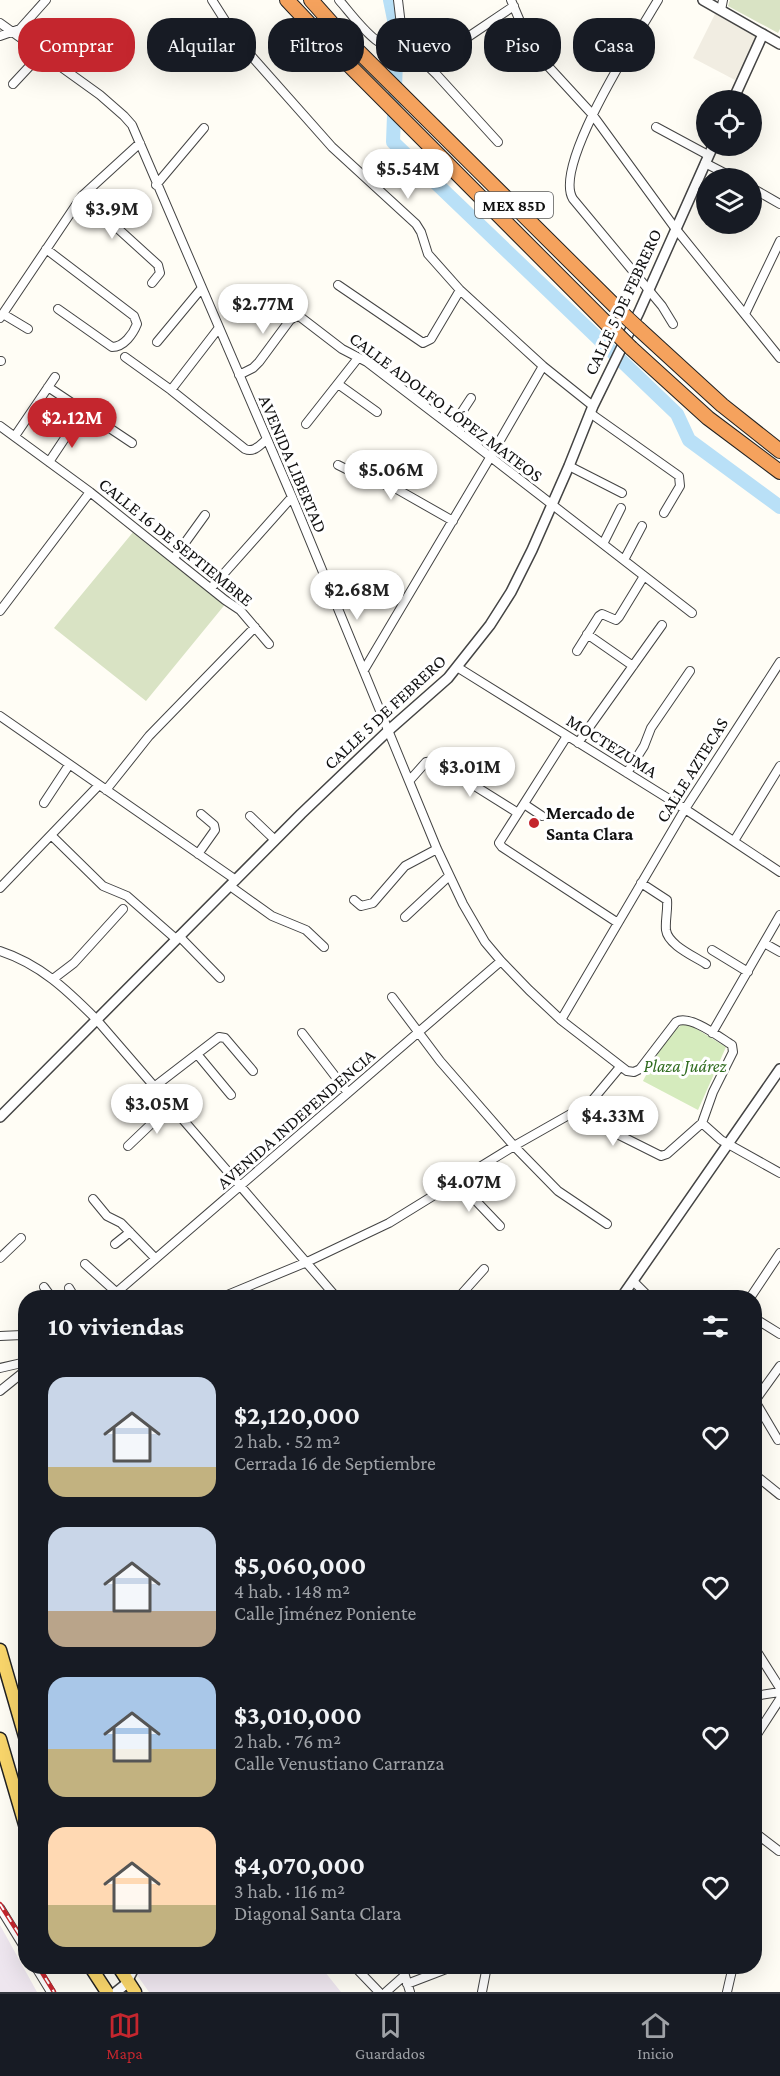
<!DOCTYPE html>
<html lang="es">
<meta charset="utf-8">
<style>
:root{--surface:#171b24;--page:#242831;--text:#f1f3f6;--muted:#9ea1a6;--line:#363941;--accent:#c4262e}
body{margin:0;font-family:"Crimson Pro",serif;background:var(--page);color:var(--text);height:100vh;display:flex;flex-direction:column;font-size:22px;white-space:nowrap}
*{box-sizing:border-box;margin:0}
p{font-size:20px;color:var(--muted)}
.icon{flex:none;width:33px;height:33px;fill:none;stroke:currentColor;stroke-width:2;stroke-linecap:round;stroke-linejoin:round}
.map{position:relative;flex:1;overflow:hidden}
.panel{position:absolute;left:18px;top:1290px;width:744px;height:684px;display:flex;flex-direction:column;background:var(--surface);border-radius:24px;box-shadow:0 6px 24px #0002}
.panel>*{flex:none}
.top-card{position:absolute;left:18px;top:18px;width:744px;height:54px;display:flex;gap:12px}
.controls{position:absolute;left:696px;top:90px;display:grid;gap:12px}
.controls a{display:grid;place-items:center;width:66px;height:66px;border-radius:50%;background:var(--surface);box-shadow:0 6px 24px #0002;font-size:30px}
.price{position:absolute;translate:-50% -51px;padding:0 14px;border-radius:21px;background:#fff;color:#222;font-size:20px;line-height:39px;filter:drop-shadow(0 2px 3px #0008)}
.price::after{content:'';position:absolute;left:50%;top:36px;width:18px;height:14px;margin-left:-9px;background:inherit;clip-path:polygon(0 0,100% 0,50% 100%)}
.price.selected{background:var(--accent);color:#fff}
ul{padding:0;list-style:none}
li{display:flex;align-items:center;gap:18px;height:150px;padding:0 30px}
li span{display:grid;place-items:center;flex:none;width:168px;height:120px;border-radius:18px;color:#555}
li>.icon{margin-inline-start:auto}
span .icon{width:72px;height:72px;fill:#fffc;stroke-width:1}
li b{font-size:26px}
h2{display:flex;justify-content:space-between;align-items:center;height:72px;padding:0 30px;font-size:26px}
.pill{padding:0 21px;border-radius:24px;background:var(--surface);box-shadow:0 6px 24px #0002;font-size:21px;line-height:54px}
.pill.selected{background:var(--accent);color:#fff}
.tabs{display:flex;justify-content:space-around;align-items:center;height:84px;border-top:2px solid var(--line);background:var(--surface);font-size:16px;color:var(--muted)}
.tabs a{display:grid;justify-items:center;gap:3px}
.tabs .selected{color:var(--accent)}
.map>svg:first-child{display:block}
</style>
<div class="map">
<svg width="780" height="1992" viewBox="0 0 780 1992">
<rect width="100%" height="100%" fill="#fffdf5"/>
<!-- industrial -->
<path fill="#eee6ef" d="M0 1925 37 1992H0Z
M143 1967H321L341 1992H149L137 1975Z"/>
<!-- green -->
<path fill="#d5ebbd" d="M687 1023 726 1047 698 1110 643 1081C652 1065 669 1027 687 1023Z"/>
<!-- cemetery -->
<path fill="#d9e3c4" d="M730 0H780V29L778 33 728 6Z
M134 531 227 602 146 701 54 628Z"/>
<!-- plaza -->
<path fill="#f1ede2" d="M716 12 758 35 735 80 693 58Z"/>
<g fill="none" stroke-linecap="round" stroke-linejoin="round">
<!-- river -->
<path stroke="#b9e0f7" stroke-width="14" d="M390 0 397 34 393 142 677 414 689 440 780 507"/>
<defs>
<path id="minor" d="M212 0 238 41 332 147 416 224 421 232 428 254 460 290 543 366 593 406
M339 0C355 18 382 59 409 48
M398 0 403 42 437 75 498 142
M511 0 522 26 536 53 592 114 675 228 780 358
M658 0C638 34 552 166 573 199L662 306 673 324
M721 10 723 0
M0 23 100 95 124 116 132 125 292 497 437 849 463 904 485 942 501 961 529 990 561 1020 627 1071 634 1072 640 1069 676 1022C690 1014 719 1037 732 1045L733 1052 713 1092 702 1123
M583 33 625 57
M0 36 20 29 46 0
M454 54 465 39 514 6
M13 84 41 54
M656 127 708 155
M705 163 734 178
M156 185 204 128
M752 188 780 204
M82 196 158 265 160 273 152 283
M46 249 134 316 137 324C133 334 124 347 112 347L58 309
M338 285 423 343 431 339 460 290
M3 314 28 329
M745 314 780 241
M0 318 82 196 140 143
M157 342 201 289
M125 357 171 390 245 449C254 453 260 445 267 439
M0 361H1
M239 375 253 368 259 362 290 320 296 316H299L342 349 367 362 452 427 692 613
M338 384 377 412
M48 387 132 443
M171 390 218 329
M590 413 679 476 680 486 664 513
M306 424 358 358
M0 426 90 492 225 600 240 610 269 644
M452 427 471 398
M15 436 55 377
M49 462 75 423
M338 465 362 477 395 488 453 521
M569 466 622 493
M374 481 386 456
M603 544 621 508
M174 558 205 515
M624 560 642 526
M211 588 292 497
M0 611 90 492
M587 634 633 666
M577 651 599 616 602 614 616 620 619 617 644 576
M457 667 685 809 780 872
M364 670 491 456 543 366
M0 716 236 880
M567 736 499 843 502 847 618 923
M578 743 662 625
M627 773 644 746 651 728 690 671
M410 780 426 762 435 761 518 813
M106 790 149 736 255 627
M44 803 69 765
M524 804 542 816
M250 816 275 840
M51 835 103 886 127 896 176 939
M734 841 780 766
M198 854 215 830 214 825 201 814
M641 883 667 900C668 910 665 920 666 930 668 945 694 956 706 964
M230 886 272 916 306 930 324 947
M0 888 99 785
M354 900 361 906 373 903 405 866 437 849
M405 917 449 876
M179 936 220 978
M764 943 780 952
M712 950 748 972
M0 951C40 964 67 990 96 1019L337 1298
M53 979 74 963 123 909
M392 997 440 1061 514 1146 558 1191 607 1224
M561 1020 685 809 780 662
M302 1033 348 1093
M712 1033 780 915
M197 1054 231 1095
M154 1087 219 1037 225 1038 253 1071
M573 1112 661 1156 667 1154 702 1123
M702 1123 721 1140 780 1173
M128 1146 170 1106
M457 1181 500 1226
M93 1199 107 1216 121 1223 155 1258
M115 1244 130 1232
M0 1258 21 1238
M85 1264 116 1292
M633 1281 650 1298
M44 1287 52 1298
M69 1288 75 1298
M110 1298 501 961
M220 1298 307 1262 389 1223 514 1146 590 1103 620 1067
M458 1298 484 1269
M750 1298 780 1253
M754 1318 780 1334
M0 1336 22 1335 26 1337
M0 1368 26 1362
M0 1391 26 1370
M755 1401 778 1440
M754 1402 780 1366
M754 1474 780 1495
M754 1647 780 1688
M754 1696 780 1692
M754 1739 780 1699
M754 1832 779 1851
M0 1908 26 1950
M35 1966 51 1992
M354 1966 379 1992
M402 1966 410 1992
M407 1984 454 1966
M386 1992 404 1976
M482 1992 487 1966
M727 1992 733 1966"/>
<path id="tertiary" d="M703 0 780 44
M733 100 763 34
M0 1117 301 814 389 730 448 678 490 625 511 592 532 550 569 466 593 406 639 312 713 146
M621 1298 780 1069
M116 1992 126 1984 135 1966"/>
<path id="primary" d="M0 1650 26 1740
M0 1739 26 1828
M90 1966 107 1992
M118 1966 135 1992"/>
<path id="motorway" d="M287 0 336 52 618 335
M311 0 344 37 625 316
M639 329 722 405 780 451
M631 348 708 418 780 472"/>
</defs>
<!-- minor casing -->
<use href="#minor" stroke="#444" stroke-width="10"/>
<!-- tertiary casing -->
<use href="#tertiary" stroke="#444" stroke-width="12"/>
<!-- primary casing -->
<use href="#primary" stroke="#222" stroke-width="15"/>
<!-- motorway casing -->
<use href="#motorway" stroke="#222" stroke-width="16"/>
<!-- minor -->
<use href="#minor" stroke="#fff" stroke-width="8"/>
<!-- tertiary -->
<use href="#tertiary" stroke="#fff" stroke-width="9"/>
<!-- primary -->
<use href="#primary" stroke="#f9d66b" stroke-width="12"/>
<!-- motorway -->
<use href="#motorway" stroke="#f5a25d" stroke-width="14"/>
<defs>
<path id="rail" d="M0 1904 26 1945
M38 1966 54 1992"/>
</defs>
<!-- rail casing -->
<use href="#rail" stroke="#c4262e" stroke-width="4.5"/>
<!-- rail -->
<use href="#rail" stroke="#fff" stroke-width="2" stroke-dasharray="7" stroke-linecap="butt"/>
<defs>
<path id="motorway-bridge" d="M625 316 639 329
M618 335 631 348"/>
</defs>
<!-- motorway-bridge casing -->
<use href="#motorway-bridge" stroke="#222" stroke-width="16" stroke-linecap="butt"/>
<!-- motorway-bridge -->
<use href="#motorway-bridge" stroke="#f5a25d" stroke-width="14"/>
</g>
<!-- markers -->
<circle fill="#c4262e" stroke="#fff" stroke-width="2" cx="534" cy="823" r="6"/>
<g text-anchor="middle" dominant-baseline="central" stroke-width="6" stroke-linejoin="round" paint-order="stroke">
<!-- shield labels -->
<rect fill="#fff" stroke="#585858" stroke-width="1.5" x="475" y="192" width="78" height="26" rx="4.5"/>
<g font-size="16" font-weight="bold" fill="#111">
<text x="514" y="205">MEX 85D</text>
</g>
<!-- street labels -->
<g font-size="18" fill="#111" stroke="#fff">
<text transform="translate(623 302) rotate(-65)">CALLE 5 DE FEBRERO</text>
<text transform="translate(446 407) rotate(37)">CALLE ADOLFO LÓPEZ MATEOS</text>
<text transform="translate(293 464) rotate(67)">AVENIDA LIBERTAD</text>
<text transform="translate(176 542) rotate(39)">CALLE 16 DE SEPTIEMBRE</text>
<text transform="translate(385 712) rotate(-43)">CALLE 5 DE FEBRERO</text>
<text transform="translate(612 746) rotate(32)">MOCTEZUMA</text>
<text transform="translate(692 770) rotate(-58)">CALLE AZTECAS</text>
<text transform="translate(296 1119) rotate(-41)">AVENIDA INDEPENDENCIA</text>
</g>
<!-- poi labels -->
<g font-size="18" font-weight="bold" fill="#111" stroke="#fff" text-anchor="start">
<text x="546" y="813">Mercado de<tspan x="546" dy="21">Santa Clara</tspan></text>
</g>
<!-- park labels -->
<g font-size="18" font-style="italic" fill="#2f6b1f" stroke="#fff">
<text x="685" y="1066">Plaza Juárez</text>
</g>
</g>
</svg>
<div class="controls">
<a><svg class="icon" aria-label="locate" viewBox="0 0 24 24"><circle cx="12" cy="12" r="6"/><path d="M12 2v4M12 18v4M2 12h4M18 12h4"/></svg></a>
<a><svg class="icon" aria-label="layers" viewBox="0 0 24 24"><path d="M12 4l9 5-9 5-9-5zM3 14l9 5 9-5"/></svg></a>
</div>
<b class="price" style="left:408px;top:200px">$5.54M</b>
<b class="price" style="left:112px;top:240px">$3.9M</b>
<b class="price" style="left:263px;top:335px">$2.77M</b>
<b class="price selected" style="left:72px;top:449px">$2.12M</b>
<b class="price" style="left:391px;top:501px">$5.06M</b>
<b class="price" style="left:357px;top:621px">$2.68M</b>
<b class="price" style="left:470px;top:798px">$3.01M</b>
<b class="price" style="left:157px;top:1135px">$3.05M</b>
<b class="price" style="left:613px;top:1147px">$4.33M</b>
<b class="price" style="left:469px;top:1213px">$4.07M</b>
<div class="top-card">
<a class="pill selected">Comprar</a>
<a class="pill">Alquilar</a>
<a class="pill">Filtros</a>
<a class="pill">Nuevo</a>
<a class="pill">Piso</a>
<a class="pill">Casa</a>
</div>
<section class="panel">
<h2>10 viviendas<svg class="icon" aria-label="filters" viewBox="0 0 24 24"><path d="M4 7h16M4 17h16"/><circle cx="9" cy="7" r="2"/><circle cx="15" cy="17" r="2"/></svg></h2>
<ul>
<li><span style="background:linear-gradient(#c9d6e8 75%,#c2b280 0)"><svg class="icon" aria-label="home" viewBox="0 0 24 24"><path d="M3 11l9-7 9 7M6 9v11h12V9"/></svg></span><div><b>$2,120,000</b><p>2 hab. · 52 m²</p><p>Cerrada 16 de Septiembre</p></div><svg class="icon" aria-label="heart" viewBox="0 0 24 24"><path d="M12 20l-8-8c-3-5 5-10 8-4 3-6 11-1 8 4z"/></svg></li>
<li><span style="background:linear-gradient(#c9d6e8 70%,#b9a48a 0)"><svg class="icon" aria-label="home" viewBox="0 0 24 24"><path d="M3 11l9-7 9 7M6 9v11h12V9"/></svg></span><div><b>$5,060,000</b><p>4 hab. · 148 m²</p><p>Calle Jiménez Poniente</p></div><svg class="icon" aria-label="heart" viewBox="0 0 24 24"><path d="M12 20l-8-8c-3-5 5-10 8-4 3-6 11-1 8 4z"/></svg></li>
<li><span style="background:linear-gradient(#a9c7e8 60%,#c2b280 0)"><svg class="icon" aria-label="home" viewBox="0 0 24 24"><path d="M3 11l9-7 9 7M6 9v11h12V9"/></svg></span><div><b>$3,010,000</b><p>2 hab. · 76 m²</p><p>Calle Venustiano Carranza</p></div><svg class="icon" aria-label="heart" viewBox="0 0 24 24"><path d="M12 20l-8-8c-3-5 5-10 8-4 3-6 11-1 8 4z"/></svg></li>
<li><span style="background:linear-gradient(#ffd9b3 65%,#c2b280 0)"><svg class="icon" aria-label="home" viewBox="0 0 24 24"><path d="M3 11l9-7 9 7M6 9v11h12V9"/></svg></span><div><b>$4,070,000</b><p>3 hab. · 116 m²</p><p>Diagonal Santa Clara</p></div><svg class="icon" aria-label="heart" viewBox="0 0 24 24"><path d="M12 20l-8-8c-3-5 5-10 8-4 3-6 11-1 8 4z"/></svg></li>
</ul>
</section>
</div>
<nav class="tabs">
<a class="selected"><svg class="icon" aria-label="map" viewBox="0 0 24 24"><path d="M3 6l6-2 6 2 6-2v14l-6 2-6-2-6 2zM9 4v14M15 6v14"/></svg>Mapa</a>
<a><svg class="icon" aria-label="saved" viewBox="0 0 24 24"><path d="M7 4h10v16l-5-4-5 4z"/></svg>Guardados</a>
<a><svg class="icon" aria-label="home" viewBox="0 0 24 24"><path d="M3 11l9-7 9 7M6 9v11h12V9"/></svg>Inicio</a>
</nav>
